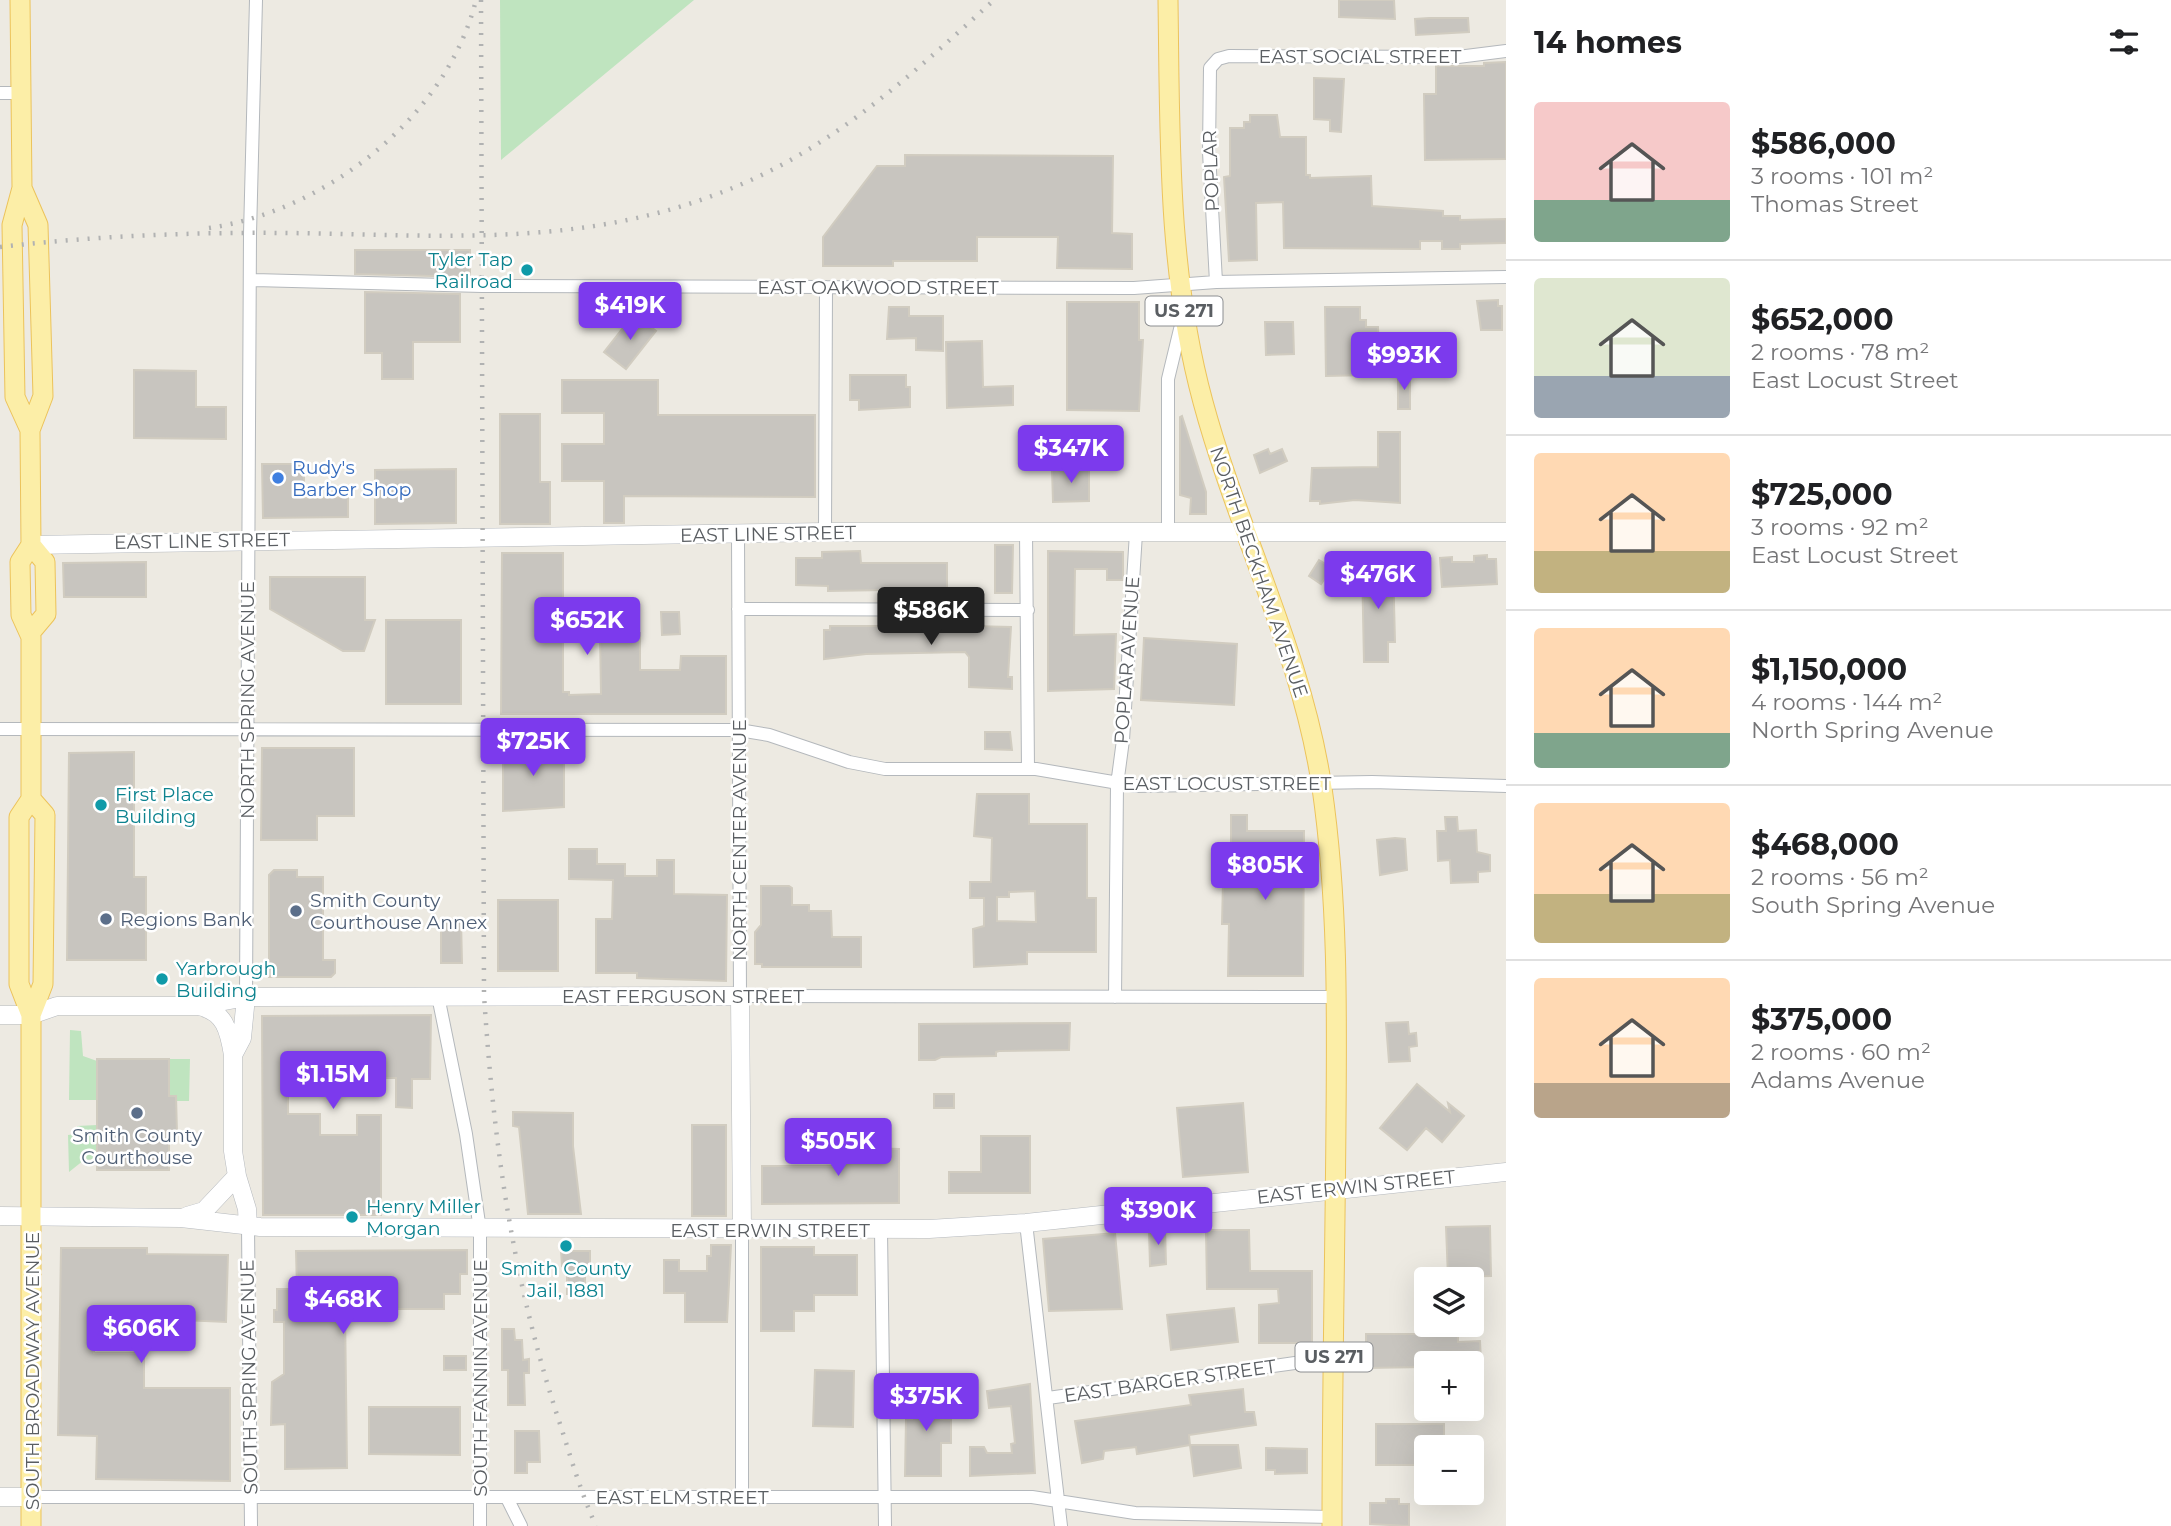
<!DOCTYPE html>
<meta charset="utf-8">
<style>
:root{--surface:#fff;--page:#f2f2f2;--text:#202124;--muted:#757577;--line:#e0e0e0;--accent:#7c3aed}
body{margin:0;font-family:Montserrat,sans-serif;background:var(--page);color:var(--text);height:100vh;display:flex;flex-direction:column;font-size:26px;white-space:nowrap}
*{box-sizing:border-box;margin:0}
p{font-size:23px;color:var(--muted)}
.icon{flex:none;width:38px;height:38px;fill:none;stroke:currentColor;stroke-width:2;stroke-linecap:round;stroke-linejoin:round}
.map{position:relative;flex:1;overflow:hidden}
.panel{display:flex;flex-direction:column;background:var(--surface);width:665px}
.panel>*{flex:none}
.buttons{position:absolute;left:1414px;top:1267px;display:grid;gap:14px}
.buttons a{display:grid;place-items:center;width:70px;height:70px;border-radius:7px;background:var(--surface);box-shadow:0 7px 28px #0002;font-size:35px}
.price{position:absolute;translate:-50% -60px;padding:0 16px;border-radius:7px;background:var(--accent);color:#fff;font-size:23px;line-height:46px;filter:drop-shadow(0 2px 4px #0008)}
.price::after{content:'';position:absolute;left:50%;top:42px;width:21px;height:16px;margin-left:-10px;background:inherit;clip-path:polygon(0 0,100% 0,50% 100%)}
.price.on{background:#222;color:#fff}
ul{padding:0;list-style:none}
li{display:flex;align-items:center;gap:21px;height:175px;padding:0 28px}
li+li{border-top:2px solid var(--line)}
li span{display:grid;place-items:center;flex:none;width:196px;height:140px;border-radius:7px;color:#555}
li>.icon{margin-inline-start:auto}
span .icon{width:84px;height:84px;fill:#fffc;stroke-width:1}
li b{font-size:30px}
h2{display:flex;justify-content:space-between;align-items:center;height:84px;padding:0 28px;font-size:30px}
main{display:flex;flex:1;min-height:0}
.map>svg:first-child{display:block}
</style>
<main>
<div class="map">
<svg width="1506" height="1526" viewBox="0 0 1506 1526">
<rect width="100%" height="100%" fill="#edeae2"/>
<!-- green -->
<path fill="#bfe4bf" d="M500 0H694L501 160Z
M70 1030 81 1031 83 1056 97 1061V1100H69Z
M169 1059H190L189 1101H176V1096H169Z
M97 1125V1159L84 1160 69 1172 68 1135 76 1134 77 1126Z"/>
<!-- building -->
<path fill="#c8c5bf" stroke="#d1ccc0" stroke-width="2" fill-rule="evenodd" d="M1339 0H1394L1395 19 1339 17Z
M1429 18H1468L1469 32 1416 35 1415 19Z
M1506 62V159L1425 160 1424 94H1436V66H1484V63Z
M1314 78 1344 79 1341 132 1330 131V120L1314 119Z
M1250 115H1277L1280 137H1306V175H1310V178L1371 176 1372 206 1443 211V216H1460V220L1506 219V243L1460 244V249H1442V241H1420V249L1284 248 1283 202 1256 203 1257 260 1229 261 1224 177 1230 176V128H1244V122H1250Z
M905 155 1113 156 1112 233 1132 234V269L1057 268 1058 237H977V261H893V266H823V237L877 166H905Z
M355 250H470V277L355 274Z
M365 292 460 294V342H413V379H382V353H365Z
M1498 300V306H1502V330H1481L1477 301Z
M1067 302H1139V340H1143L1139 411 1067 410Z
M889 307H909V316H943V351L916 350V338L887 339Z
M1325 307H1360V320H1366V327H1378L1379 356 1369 357V375L1326 376Z
M634 314 656 331 626 369 604 352Z
M1265 322H1293L1294 354 1266 355Z
M982 341 983 387 1013 386V405L947 408 946 342Z
M134 370 196 371V407H226V439L134 438Z
M850 375H906V387H910V407L859 410V400H850Z
M1398 376H1410V409H1398Z
M562 380H658V415H815V497L624 496V523H604V481H562V444H604V413H562Z
M500 414H540V482H550V524H500Z
M1182 416 1206 492V514H1190L1191 498 1180 495V417Z
M1378 432H1400V503L1355 500 1320 504V501H1310L1312 468 1378 467Z
M1268 449 1270 454 1282 449 1287 461 1260 473 1254 455Z
M262 464H304V498L348 497V517L263 518Z
M1089 468V501L1053 502 1052 469Z
M456 469V523L375 524V470Z
M995 545H1013L1012 593H995Z
M860 551 861 563H947V589L828 591V586L796 585V558H822V552Z
M1048 551 1123 552V580H1107V569H1075L1074 635 1116 634 1114 689 1048 691Z
M502 553H563V692H569V695L601 694 600 633H640V670H680L681 656H726V714H501Z
M1487 555V559H1496L1497 584 1442 587 1440 558 1452 557V562H1474V556Z
M1319 560 1332 568 1321 584 1309 576Z
M146 562V597H64L63 563Z
M1362 564H1393L1395 642H1388V662H1364Z
M270 577H365V620H375L364 651H343L270 609Z
M661 612H679L680 634 662 635Z
M386 620H461V704H386Z
M830 626H945V630H971V626L1011 627 1008 677H1012V689L969 687V657L965 652 866 654 824 659V630H830Z
M1144 638 1237 644 1234 705 1141 700Z
M985 732H1010L1012 750 985 749Z
M503 747H564V807L503 811Z
M262 748H354V816H317V840H261Z
M134 752V877H146V960H67L69 753Z
M977 794H1029V824H1087V898H1096V952H1027V964L974 967 973 929 984 926V898H970V882H991L992 838 974 836ZM1035 891 1036 922 997 921V897H1009V892Z
M1231 815H1247V831H1304L1303 976H1228L1229 924H1222L1223 881H1231Z
M1445 817H1457L1458 831 1476 830 1477 852 1490 855V871L1478 872V882L1451 883 1450 860 1438 861 1437 831H1446Z
M1395 838 1405 839 1407 870 1380 875 1377 840Z
M569 849H597V864H625V876H657V860H674V894L727 895 726 981 637 978V973H596V919H612L613 880 569 879Z
M274 870H297V877H323V960H335V973L331 977H269V875Z
M761 886H789L792 888V905H809V911H831L832 937H861V967H762V964H755V932L761 925Z
M498 900H558V971H498Z
M441 919H461L462 963H441Z
M431 1015 430 1079H412V1108L396 1107V1078H362V1056H288V1114H320V1135H357V1115H381V1215H263L262 1016Z
M1408 1022 1409 1034 1416 1033 1417 1046 1409 1047 1410 1061 1389 1062 1386 1023Z
M1070 1023 1069 1050 999 1051 996 1052V1056L941 1057 935 1060H919V1024Z
M97 1059H169V1096H176L177 1133H169V1170H97Z
M1417 1084 1450 1112 1448 1103 1464 1116 1442 1142 1426 1128 1407 1150 1380 1128Z
M934 1094H954V1108H934Z
M1243 1103 1248 1172 1183 1177 1177 1108Z
M513 1112 573 1113V1146L581 1214H528L519 1127 513 1126Z
M692 1125H726V1216H692Z
M846 1131H864V1148L899 1149V1203L762 1204V1166H834V1147L846 1148Z
M981 1136H1030V1193H949V1172H981Z
M1490 1226 1491 1276 1448 1277 1446 1227Z
M1165 1228 1166 1264 1150 1266 1149 1230Z
M1206 1230H1249L1250 1271H1312V1343H1259V1305L1279 1303 1278 1289H1207Z
M1115 1233 1122 1309 1049 1311 1043 1239Z
M711 1245H731L727 1322H685V1293H664V1260H679V1271H707V1256H711Z
M761 1247H814V1255H857V1295H814V1311H794V1331H761Z
M61 1248H147V1254L228 1255 226 1322 94 1316V1353H144V1388H230V1481L96 1479 97 1436 58 1435Z
M467 1250V1274H460V1294H444V1309H345L347 1468 285 1469V1424L271 1425 272 1382 284 1374V1322H274V1310H277V1289H297L296 1251Z
M561 1251H590V1266H585V1294H567V1265L562 1266Z
M1234 1308 1238 1342 1171 1350 1167 1315Z
M502 1329H514L515 1340H522L523 1360 529 1359V1373H524L525 1405H508V1370H502Z
M1366 1334H1458V1342L1480 1341 1481 1362 1426 1363V1367L1366 1368Z
M444 1356H466V1370H444Z
M815 1370 854 1371 853 1427 813 1426Z
M1030 1384 1035 1473 970 1476V1447H984L987 1453H1012L1011 1444 1015 1443 1011 1406 989 1408 987 1391Z
M941 1386V1419L951 1420V1443H941V1476H905L906 1419H912V1387Z
M1243 1389 1245 1412H1254L1256 1425 1189 1435 1190 1445H1238L1241 1468 1194 1476 1190 1445 1137 1454 1136 1447 1104 1451 1103 1459 1082 1463 1075 1421 1191 1405 1189 1395Z
M369 1407H460V1455L369 1454Z
M1376 1424H1444V1447H1426V1465H1376Z
M515 1431H539L540 1462H527V1473H515Z
M1266 1448 1307 1449V1473L1275 1474V1470H1266Z
M1386 1499H1399V1504H1409V1526L1370 1524V1503H1386Z"/>
<g fill="none" stroke-linecap="round" stroke-linejoin="round">
<defs>
<path id="street" d="M0 93H21
M250 280 482 286 1134 288 1216 282 1506 277
M1216 282 1209 152 1210 68 1218 59 1229 56 1458 57 1506 51
M1026 531 1028 769
M825 532 826 287
M1168 532V379L1182 321
M738 534 740 996 1337 997
M738 609 1028 610
M0 729 739 730 769 735 849 762 885 769H1036L1136 786 1372 782 1506 786
M438 996 466 1134 480 1230V1526
M246 997 250 234 256 0
M1115 997 1117 785 1123 740 1136 533
M1026 1223 1061 1526
M248 1227 251 1526
M742 1229V1497
M881 1230 885 1526
M1048 1398 1302 1362 1334 1363
M31 1497H1032L1135 1513 1332 1517
M507 1498 521 1526"/>
<path id="secondary" d="M31 545 825 532H1506
M246 997 242 1038 233 1055V1151L237 1176 247 1209 248 1227
M198 1006C225 1011 229 1031 233 1055
M0 1015H31L57 1006H198L246 997 740 996 742 1229
M0 1216 181 1218 260 1227 929 1229 1026 1223 1506 1172
M187 1216 204 1211 237 1176
M0 1497H31"/>
<path id="primary" d="M20 0 22 188 12 225 15 397 30 430
M1168 0C1170 135 1167 270 1203 402 1238 532 1302 653 1322 788 1338 899 1337 1010 1336 1121 1335 1256 1332 1391 1332 1526
M22 188 38 225 43 396 30 430 31 545 20 562 21 615 31 637V799L19 817V984L31 1015
M30 633 46 614 45 562 31 545
M31 1526V1015L43 984 45 815 31 799"/>
</defs>
<!-- street casing -->
<use href="#street" stroke="#b4b8bc" stroke-width="14"/>
<!-- secondary casing -->
<use href="#secondary" stroke="#b5b9be" stroke-width="19"/>
<!-- primary casing -->
<use href="#primary" stroke="#ecc35b" stroke-width="21"/>
<!-- street -->
<use href="#street" stroke="#fff" stroke-width="12"/>
<!-- secondary -->
<use href="#secondary" stroke="#fff" stroke-width="18"/>
<!-- primary -->
<use href="#primary" stroke="#fceea7" stroke-width="19"/>
<!-- rail -->
<path stroke="#b1b2b2" stroke-width="4.5" stroke-dasharray="2 9" stroke-linecap="butt" d="M481 0 484 995C494 1148 513 1284 562 1430 572 1462 582 1495 596 1526
M209 228C326 211 447 117 476 0
M0 247C95 236 193 232 288 233 452 235 596 250 751 180 844 138 919 68 994 0"/>
</g>
<!-- markers -->
<g fill="#0f9aa8" stroke="#fff" stroke-width="2.5">
<circle cx="527" cy="270" r="7"/>
<circle cx="101" cy="805" r="7"/>
<circle cx="162" cy="979" r="7"/>
<circle cx="352" cy="1217" r="7"/>
<circle cx="566" cy="1246" r="7"/>
</g>
<circle fill="#3f7fe0" stroke="#fff" stroke-width="2.5" cx="278" cy="478" r="7"/>
<g fill="#5c6f8a" stroke="#fff" stroke-width="2.5">
<circle cx="296" cy="911" r="7"/>
<circle cx="106" cy="919" r="7"/>
<circle cx="137" cy="1113" r="7"/>
</g>
<g text-anchor="middle" dominant-baseline="central" stroke-width="5" stroke-linejoin="round" paint-order="stroke">
<!-- shield labels -->
<g fill="#fff" stroke="#8c8e91" stroke-width="2">
<rect x="1145.5" y="296.5" width="77" height="29" rx="5"/>
<rect x="1295.5" y="1342.5" width="77" height="29" rx="5"/>
</g>
<g font-size="18" font-weight="bold" fill="#5a5e62">
<text x="1184" y="311">US 271</text>
<text x="1334" y="1357">US 271</text>
</g>
<!-- street labels -->
<g font-size="19" fill="#5a5e62" stroke="#fff">
<text x="1360" y="56">EAST SOCIAL STREET</text>
<text transform="translate(1211 171) rotate(-92)">POPLAR</text>
<text x="878" y="287">EAST OAKWOOD STREET</text>
<text transform="translate(768 534) rotate(-1)">EAST LINE STREET</text>
<text transform="translate(202 541) rotate(-1)">EAST LINE STREET</text>
<text transform="translate(1259 572) rotate(71)">NORTH BECKHAM AVENUE</text>
<text transform="translate(1127 660) rotate(-86)">POPLAR AVENUE</text>
<text transform="translate(247 700) rotate(-90)">NORTH SPRING AVENUE</text>
<text x="1227" y="783">EAST LOCUST STREET</text>
<text transform="translate(739 840) rotate(-90)">NORTH CENTER AVENUE</text>
<text x="683" y="996">EAST FERGUSON STREET</text>
<text transform="translate(1356 1187) rotate(-6)">EAST ERWIN STREET</text>
<text x="770" y="1230">EAST ERWIN STREET</text>
<text transform="translate(32 1371) rotate(-90)">SOUTH BROADWAY AVENUE</text>
<text transform="translate(249 1377) rotate(-91)">SOUTH SPRING AVENUE</text>
<text transform="translate(480 1378) rotate(-90)">SOUTH FANNIN AVENUE</text>
<text transform="translate(1170 1381) rotate(-8)">EAST BARGER STREET</text>
<text x="682" y="1497">EAST ELM STREET</text>
</g>
<!-- culture labels -->
<g font-size="19" fill="#0d838f" stroke="#fff" text-anchor="start">
<text x="513" y="259" text-anchor="end">Tyler Tap<tspan x="513" dy="22">Railroad</tspan></text>
<text x="115" y="794">First Place<tspan x="115" dy="22">Building</tspan></text>
<text x="176" y="968">Yarbrough<tspan x="176" dy="22">Building</tspan></text>
<text x="366" y="1206">Henry Miller<tspan x="366" dy="22">Morgan</tspan></text>
<text x="566" y="1268" text-anchor="middle">Smith County<tspan x="566" dy="22">Jail, 1881</tspan></text>
</g>
<!-- shop labels -->
<g font-size="19" fill="#366cbe" stroke="#fff" text-anchor="start">
<text x="292" y="467">Rudy's<tspan x="292" dy="22">Barber Shop</tspan></text>
</g>
<!-- service labels -->
<g font-size="19" fill="#4e5e75" stroke="#fff" text-anchor="start">
<text x="310" y="900">Smith County<tspan x="310" dy="22">Courthouse Annex</tspan></text>
<text x="120" y="919">Regions Bank</text>
<text x="137" y="1135" text-anchor="middle">Smith County<tspan x="137" dy="22">Courthouse</tspan></text>
</g>
</g>
</svg>
<div class="buttons">
<a><svg class="icon" aria-label="layers" viewBox="0 0 24 24"><path d="M12 4l9 5-9 5-9-5zM3 14l9 5 9-5"/></svg></a>
<a>+</a>
<a>−</a>
</div>
<b class="price" style="left:630px;top:342px">$419K</b>
<b class="price" style="left:1404px;top:392px">$993K</b>
<b class="price" style="left:1071px;top:485px">$347K</b>
<b class="price" style="left:1378px;top:611px">$476K</b>
<b class="price on" style="left:931px;top:647px">$586K</b>
<b class="price" style="left:587px;top:657px">$652K</b>
<b class="price" style="left:533px;top:778px">$725K</b>
<b class="price" style="left:1265px;top:902px">$805K</b>
<b class="price" style="left:333px;top:1111px">$1.15M</b>
<b class="price" style="left:838px;top:1178px">$505K</b>
<b class="price" style="left:1158px;top:1247px">$390K</b>
<b class="price" style="left:343px;top:1336px">$468K</b>
<b class="price" style="left:141px;top:1365px">$606K</b>
<b class="price" style="left:926px;top:1433px">$375K</b>
</div>
<section class="panel">
<h2>14 homes<svg class="icon" aria-label="filters" viewBox="0 0 24 24"><path d="M4 7h16M4 17h16"/><circle cx="9" cy="7" r="2"/><circle cx="15" cy="17" r="2"/></svg></h2>
<ul>
<li><span style="background:linear-gradient(#f6c9c9 70%,#7fa58c 0)"><svg class="icon" aria-label="home" viewBox="0 0 24 24"><path d="M3 11l9-7 9 7M6 9v11h12V9"/></svg></span><div><b>$586,000</b><p>3 rooms · 101 m²</p><p>Thomas Street</p></div></li>
<li><span style="background:linear-gradient(#dfe7d0 70%,#9aa5b1 0)"><svg class="icon" aria-label="home" viewBox="0 0 24 24"><path d="M3 11l9-7 9 7M6 9v11h12V9"/></svg></span><div><b>$652,000</b><p>2 rooms · 78 m²</p><p>East Locust Street</p></div></li>
<li><span style="background:linear-gradient(#ffd9b3 70%,#c2b280 0)"><svg class="icon" aria-label="home" viewBox="0 0 24 24"><path d="M3 11l9-7 9 7M6 9v11h12V9"/></svg></span><div><b>$725,000</b><p>3 rooms · 92 m²</p><p>East Locust Street</p></div></li>
<li><span style="background:linear-gradient(#ffd9b3 75%,#7fa58c 0)"><svg class="icon" aria-label="home" viewBox="0 0 24 24"><path d="M3 11l9-7 9 7M6 9v11h12V9"/></svg></span><div><b>$1,150,000</b><p>4 rooms · 144 m²</p><p>North Spring Avenue</p></div></li>
<li><span style="background:linear-gradient(#ffd9b3 65%,#c2b280 0)"><svg class="icon" aria-label="home" viewBox="0 0 24 24"><path d="M3 11l9-7 9 7M6 9v11h12V9"/></svg></span><div><b>$468,000</b><p>2 rooms · 56 m²</p><p>South Spring Avenue</p></div></li>
<li><span style="background:linear-gradient(#ffd9b3 75%,#b9a48a 0)"><svg class="icon" aria-label="home" viewBox="0 0 24 24"><path d="M3 11l9-7 9 7M6 9v11h12V9"/></svg></span><div><b>$375,000</b><p>2 rooms · 60 m²</p><p>Adams Avenue</p></div></li>
</ul>
</section>
</main>
